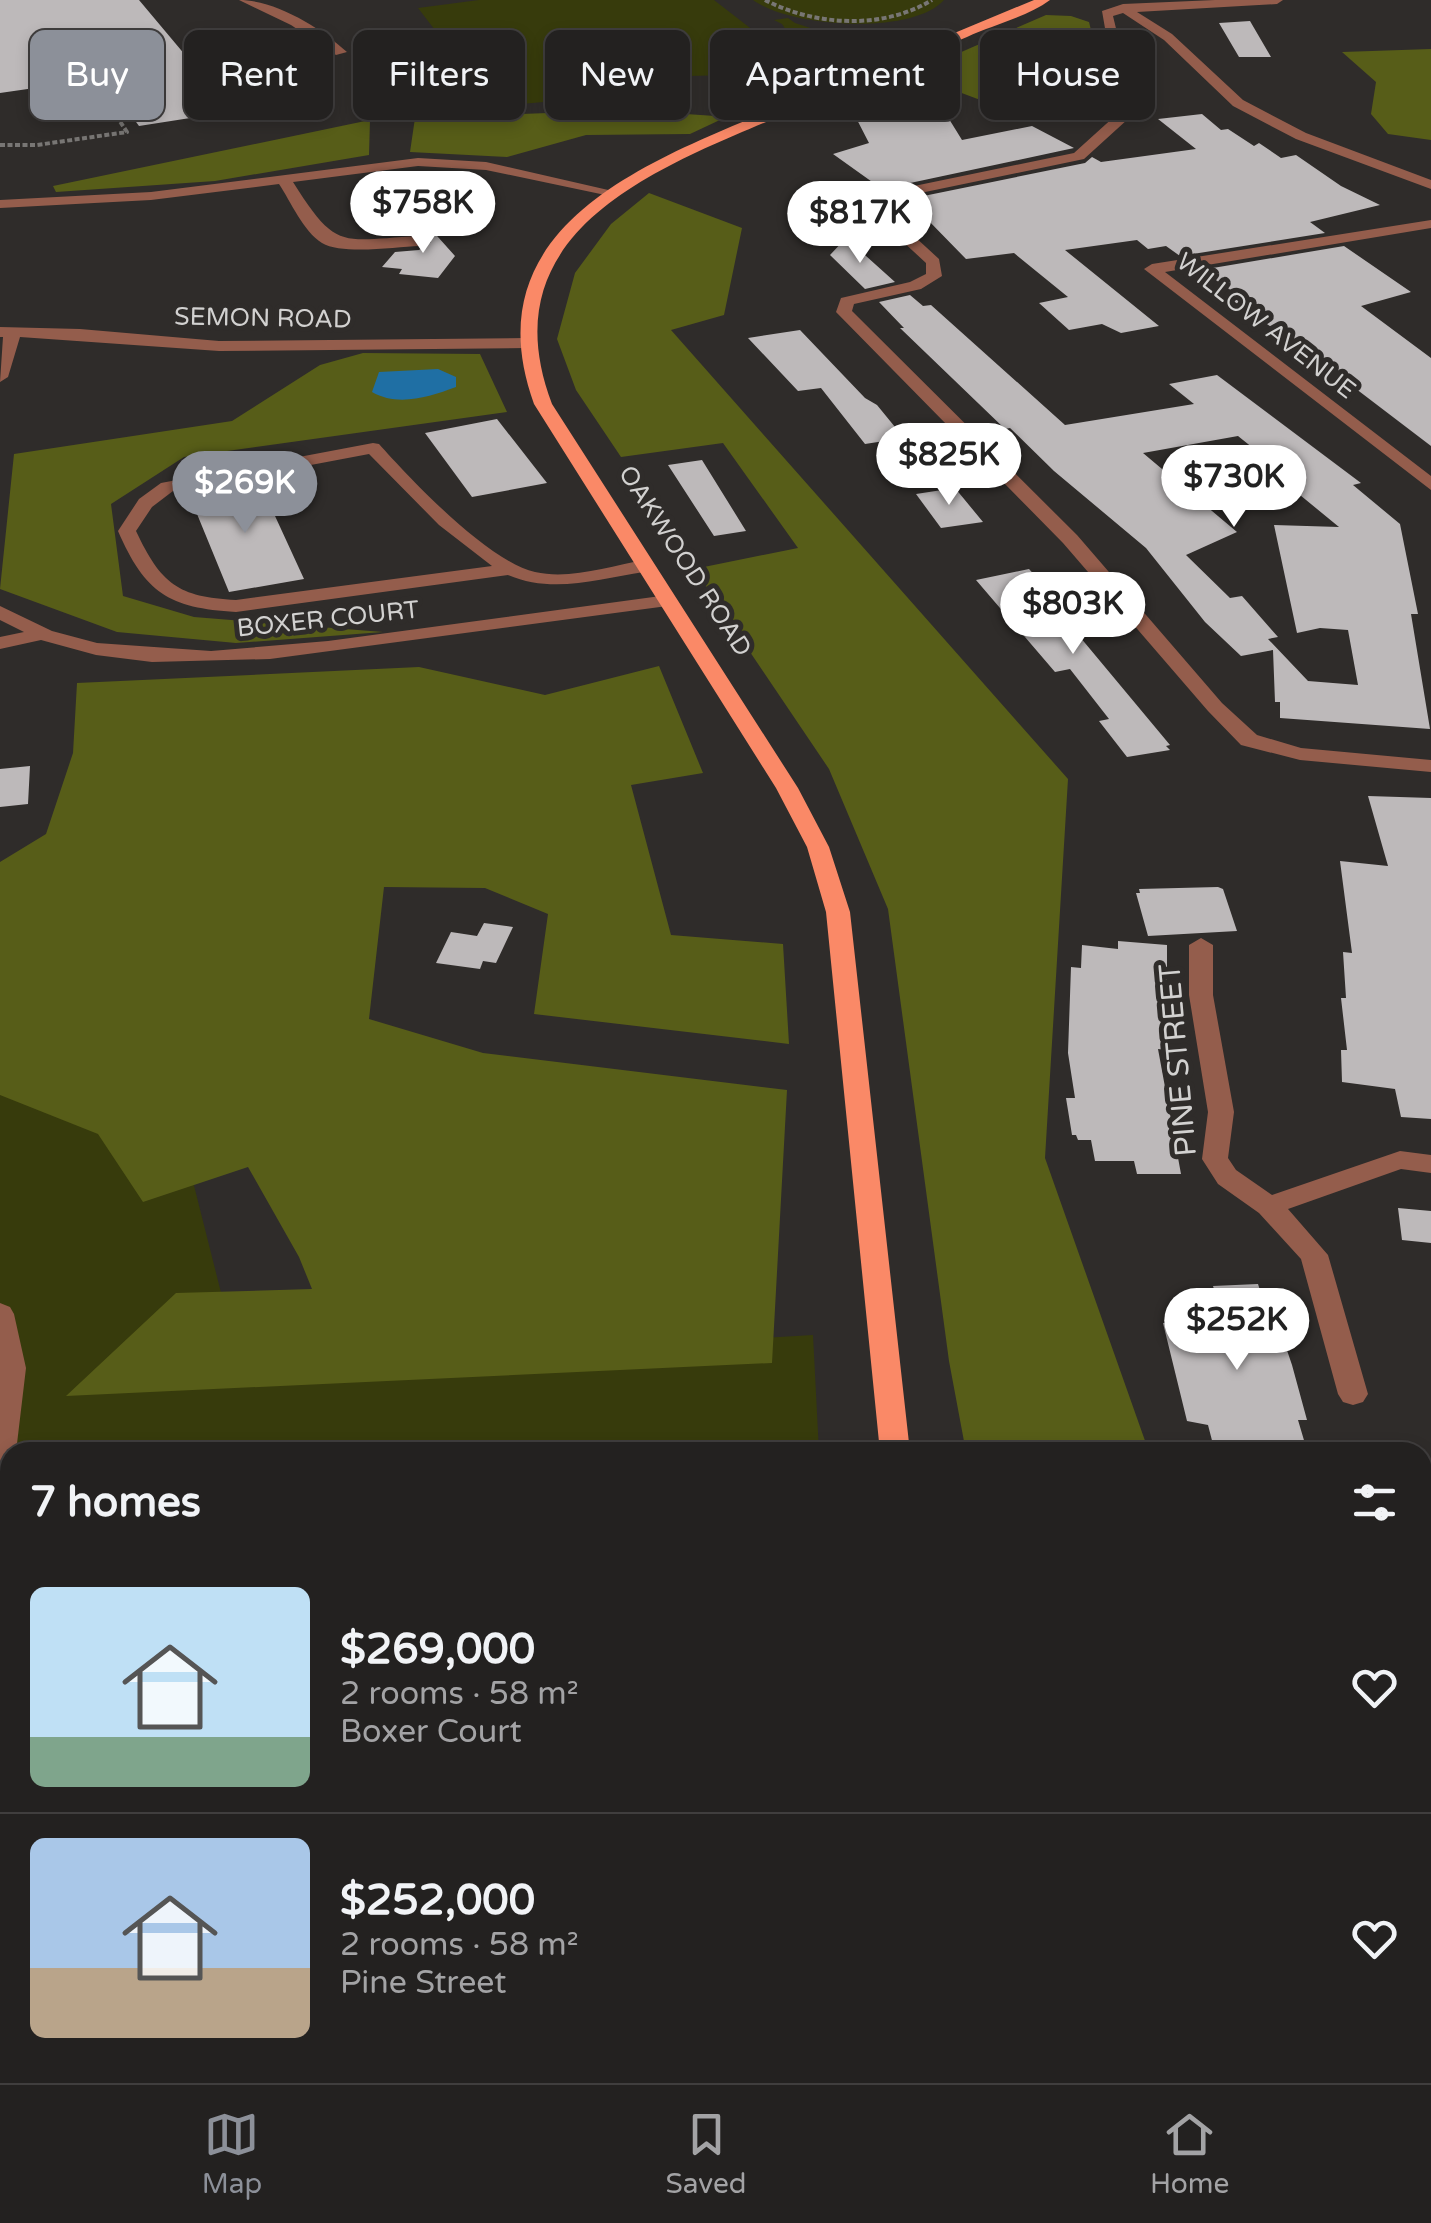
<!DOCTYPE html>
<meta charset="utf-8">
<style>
:root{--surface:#232120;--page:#2f2e2d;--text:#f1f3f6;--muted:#a3a3a5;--line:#403e3e;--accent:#8c9099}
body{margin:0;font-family:"Varela Round",sans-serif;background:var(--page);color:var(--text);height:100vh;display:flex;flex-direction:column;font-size:38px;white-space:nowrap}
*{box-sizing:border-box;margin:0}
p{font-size:32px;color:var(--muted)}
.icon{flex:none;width:55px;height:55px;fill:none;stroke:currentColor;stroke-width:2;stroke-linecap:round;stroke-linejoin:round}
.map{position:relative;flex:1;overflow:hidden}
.details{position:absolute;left:0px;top:1442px;width:1432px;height:642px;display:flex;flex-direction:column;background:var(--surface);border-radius:30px 30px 0 0;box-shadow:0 5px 15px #0003,0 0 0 2px var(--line)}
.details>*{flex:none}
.guide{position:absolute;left:30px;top:30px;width:1372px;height:90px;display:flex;gap:20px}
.price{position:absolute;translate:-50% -85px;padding:0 22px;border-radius:35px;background:#fff;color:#222;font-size:32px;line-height:65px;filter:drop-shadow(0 2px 5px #0008)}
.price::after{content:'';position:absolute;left:50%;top:60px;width:30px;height:22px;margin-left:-15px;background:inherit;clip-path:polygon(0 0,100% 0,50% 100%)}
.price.current{background:var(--accent);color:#fff}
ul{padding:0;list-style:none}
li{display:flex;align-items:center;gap:30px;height:250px;padding:0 30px}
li+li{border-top:2px solid var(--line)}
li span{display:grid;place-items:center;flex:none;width:280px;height:200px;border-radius:15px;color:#555}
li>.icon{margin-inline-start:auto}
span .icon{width:120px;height:120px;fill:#fffc;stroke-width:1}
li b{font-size:42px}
h2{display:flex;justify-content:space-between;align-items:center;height:120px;padding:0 30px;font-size:42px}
.tag{padding:0 35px;border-radius:15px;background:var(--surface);box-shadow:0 5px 15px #0003,0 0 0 2px var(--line);font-size:35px;line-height:90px}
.tag.current{background:var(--accent);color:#fff}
.tab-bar{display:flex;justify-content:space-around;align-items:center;height:140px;border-top:2px solid var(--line);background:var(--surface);font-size:28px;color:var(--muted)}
.tab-bar a{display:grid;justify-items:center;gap:5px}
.tab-bar .current{color:var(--accent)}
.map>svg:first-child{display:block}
</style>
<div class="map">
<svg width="1431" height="2083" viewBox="0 0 1431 2083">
<rect width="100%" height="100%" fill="#2f2c2a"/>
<!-- green -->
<path fill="#373b0c" d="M479 0H714L798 65 730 75 606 78 619 95 457 110 424 107 423 102 446 61 486 59 438 34 418 8Z
M753 0H944C912 36 790 27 753 0Z
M788 18 795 23 875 49 807 61 782 24 774 20Z
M0 1017 180 1130 240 1368 813 1335 819 1452H10V2075H979L981 2083H0Z"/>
<!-- forest -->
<path fill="#575d18" d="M1046 15 1071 16 1089 22 1106 90 1091 113H1015L911 74Z
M1431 49V140L1388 134 1371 114 1376 82 1342 52Z
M628 110 715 116 722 119 690 134 586 135 507 157 410 152 415 118Z
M370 120 369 155 215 181 56 192 53 186Z
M649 193 742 228 724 315 671 330 1068 779 1045 1158 1149 1452H966L949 1361 888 909 829 769 694 569 798 548 723 443 621 457 576 390 557 339 575 273 611 224Z
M363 353 480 354 507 412 184 457 111 504 123 596 194 617 383 632 236 643 117 632 0 589 14 454 232 421 320 365Z
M659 666 703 773 631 785 671 935 783 944 789 1044 534 1014 548 914 485 888 384 887 369 1019 483 1053 787 1090 772 1363 66 1396 176 1293 312 1289 299 1257 248 1167 143 1202 98 1134 0 1095V862L46 834 73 753 77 683 419 667 545 695Z
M1423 1507H1431V2083H1156L1153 2075H1422Z"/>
<!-- water -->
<path fill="#1f6fa4" d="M438 369 456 377V387C429 397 398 407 372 392L379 372Z"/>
<!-- building -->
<path fill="#bdb9ba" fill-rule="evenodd" d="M0 0H139L186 56 192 55 209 74 268 66 300 101 139 126 104 78 0 93Z
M1250 21 1271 57H1239L1219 23Z
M941 106 962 140 1032 126 1074 148 882 189 833 154 869 143 852 110Z
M1202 114 1221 130 1228 129 1254 146 1259 143 1281 158 1296 155 1341 186 1380 205 1310 222 1325 233 1180 256 1166 246 1148 249 1137 240 1065 250 1159 326 1121 333 1102 324 1069 330 1039 303 1068 297 1014 253 966 259 925 217 899 201 1085 163 1092 157 1101 162 1196 149 1158 119Z
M421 218 455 256 438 278 399 274 402 269 382 267 395 252 419 250 431 242 421 233H410Z
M846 238 895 282 865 289 830 255Z
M1344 246 1411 292 1361 306 1431 358V446L1305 350 1232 300 1230 296 1238 295 1201 270Z
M910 295 923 306 931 305 1065 425 1194 404 1169 384 1217 375 1361 483 1353 485 1400 524 1418 614H1411L1430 729 1280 718V702H1275L1273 650 1241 656 1205 622 1146 548 1054 471 1010 428 1005 429 900 328H904L879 302ZM1238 436 1298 484 1289 486 1339 527 1274 525 1297 633 1320 628 1348 630 1358 685 1308 681 1268 639 1278 637 1242 596 1230 598 1186 555 1237 532 1143 453Z
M800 330 865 398 877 405 904 438 865 444 821 388 798 391 748 338Z
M497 419 547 483 472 497 425 433Z
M702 460 746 531 714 536 668 465Z
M258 479 304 579 229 592 188 492Z
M955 488 983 522 941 528 916 494Z
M1029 569 1089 635 1080 637 1170 745 1166 746 1170 750 1127 757 1099 721 1109 719 1070 669 1055 672 976 580Z
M30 766 28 804 0 807V769Z
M1368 796 1431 798V1119L1401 1117 1395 1089 1342 1082 1341 1050H1347L1341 998H1346L1343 952 1352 953 1340 861 1388 866Z
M1218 887 1223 889 1237 931 1148 936 1136 893H1140L1139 889Z
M484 923 513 927 496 963 483 961 480 969 436 963 451 932 477 936Z
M1118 941 1167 945V1050L1158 1049 1181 1174H1137L1134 1161H1095L1091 1140H1078L1076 1135H1072L1066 1098H1075L1068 1053 1071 967 1081 968 1082 945 1118 949Z
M1398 1208 1431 1211V1243L1402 1240Z
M1258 1284 1267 1312H1274L1292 1365 1307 1420H1298L1306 1447 1215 1452 1208 1425 1187 1421 1163 1323 1173 1322 1171 1315 1221 1312 1213 1286Z"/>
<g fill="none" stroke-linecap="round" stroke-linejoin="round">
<!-- path -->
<path stroke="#787674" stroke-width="4" stroke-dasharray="5 2.5" stroke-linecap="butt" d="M765 0C815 26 883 30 932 0
M0 145H37L127 132 103 96 117 94"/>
<!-- minor -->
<path fill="#945d4c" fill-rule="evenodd" d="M239 0C276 0 321 28 347 52L336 55 291 25Z
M1215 0H1283L1277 4 1137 12 1172 34 1243 100 1306 133 1431 180V189L1296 139 1233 106 1164 40 1123 13 1113 16 1127 74 1128 119 1084 159 877 202 939 259 942 276 921 289 854 304 852 311 1077 535 1222 703 1257 735 1301 748 1431 760V772L1300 760 1241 745 1208 711 1063 543 836 312 841 298 910 282 926 274V263L861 203V197L1074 153 1116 115 1113 74 1102 11 1123 4Z
M839 82 878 94 932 92 939 96 932 100 877 102 834 89 832 86Z
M418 158 486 162 617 192 610 196 486 170 418 166 293 182C337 252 341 240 419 236L427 241 419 246C396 247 342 255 322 243 303 231 291 202 279 184L151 200 0 208V200L151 192Z
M1431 220V228L1165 272 1431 476V490L1144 269 1152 264Z
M0 327 80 329 219 341 527 338 535 343 527 348 219 351 20 337 8 377 0 382 3 337H0Z
M373 443 379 444C412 481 489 562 535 572 570 580 610 566 644 560L654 566 644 572C599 579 552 594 508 575L236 612C169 608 145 593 118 531L139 499 161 483ZM369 454 439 525 492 566 236 600C178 597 161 584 136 531L152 507 173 491Z
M668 595 675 597V605L270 659 152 662 96 655 41 640 0 649V637L24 632 0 620V606L52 631 97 643 211 651 328 641Z
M1201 938 1213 945V995L1234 1112 1228 1158 1236 1170 1272 1195 1400 1151 1431 1155V1173L1401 1169 1288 1209 1328 1255 1368 1394 1363 1402 1353 1405 1343 1402 1338 1394 1301 1259 1259 1213 1218 1184 1202 1159 1208 1112 1189 995V945Z
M0 1303 10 1307 14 1314 26 1368 16 1452H10V1468L0 1471Z
M0 1536 10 1537V1563L0 1562Z
M10 1908V1942L0 1943V1909Z
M53 2075H91L94 2083H56Z
M346 2075H384L383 2083H345Z"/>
<!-- major -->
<path fill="#fa8967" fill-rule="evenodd" d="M1034 0H1050C1027 17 993 25 967 37 906 62 846 89 785 114 658 168 486 230 552 404L798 788 829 847 850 912 910 1452H880L826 912 807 847 776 788 534 404C467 218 664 156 795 100 875 67 954 33 1034 0Z
M1052 2075H1090L1092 2083H1054Z"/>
</g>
<g text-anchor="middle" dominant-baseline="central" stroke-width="10" stroke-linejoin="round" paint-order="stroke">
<!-- far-street labels -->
<g font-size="25" fill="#d2d1d0" stroke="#2f2c2a">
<text transform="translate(263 318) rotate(1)">SEMON ROAD</text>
<text transform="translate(1266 326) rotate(38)">WILLOW AVENUE</text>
<text transform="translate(685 561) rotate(57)">OAKWOOD ROAD</text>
<text transform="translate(328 619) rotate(-6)">BOXER COURT</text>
</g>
<!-- street labels -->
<g font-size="30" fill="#d2d1d0" stroke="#2f2c2a">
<text transform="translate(1178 1060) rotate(-95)">PINE STREET</text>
</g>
</g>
</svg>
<b class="price" style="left:423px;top:256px">$758K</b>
<b class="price" style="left:860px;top:266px">$817K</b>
<b class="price" style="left:949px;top:508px">$825K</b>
<b class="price" style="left:1234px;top:530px">$730K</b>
<b class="price current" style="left:245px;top:536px">$269K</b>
<b class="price" style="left:1073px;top:657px">$803K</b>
<b class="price" style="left:1237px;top:1373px">$252K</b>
<div class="guide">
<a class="tag current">Buy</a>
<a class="tag">Rent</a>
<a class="tag">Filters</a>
<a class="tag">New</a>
<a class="tag">Apartment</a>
<a class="tag">House</a>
</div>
<section class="details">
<h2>7 homes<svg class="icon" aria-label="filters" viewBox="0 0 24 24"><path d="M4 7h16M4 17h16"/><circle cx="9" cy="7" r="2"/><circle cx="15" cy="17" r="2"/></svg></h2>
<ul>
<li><span style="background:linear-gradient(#bfe0f5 75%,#7fa58c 0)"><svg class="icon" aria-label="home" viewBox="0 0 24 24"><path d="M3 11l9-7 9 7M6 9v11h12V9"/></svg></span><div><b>$269,000</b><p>2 rooms · 58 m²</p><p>Boxer Court</p></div><svg class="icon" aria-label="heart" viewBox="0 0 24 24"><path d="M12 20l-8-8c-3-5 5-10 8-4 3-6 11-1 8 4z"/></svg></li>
<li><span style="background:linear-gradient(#a9c7e8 65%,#b9a48a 0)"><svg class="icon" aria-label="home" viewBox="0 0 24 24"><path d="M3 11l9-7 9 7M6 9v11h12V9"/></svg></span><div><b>$252,000</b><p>2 rooms · 58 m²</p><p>Pine Street</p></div><svg class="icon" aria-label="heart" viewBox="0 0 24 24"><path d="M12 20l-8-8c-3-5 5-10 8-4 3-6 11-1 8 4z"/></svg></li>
</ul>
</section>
</div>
<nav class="tab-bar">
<a class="current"><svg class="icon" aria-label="map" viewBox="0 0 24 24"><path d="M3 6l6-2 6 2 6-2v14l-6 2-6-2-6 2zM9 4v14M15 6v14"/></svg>Map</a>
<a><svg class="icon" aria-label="saved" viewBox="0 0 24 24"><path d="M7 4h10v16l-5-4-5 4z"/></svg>Saved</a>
<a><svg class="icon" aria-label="home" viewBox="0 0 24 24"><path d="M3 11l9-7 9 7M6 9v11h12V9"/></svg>Home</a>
</nav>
